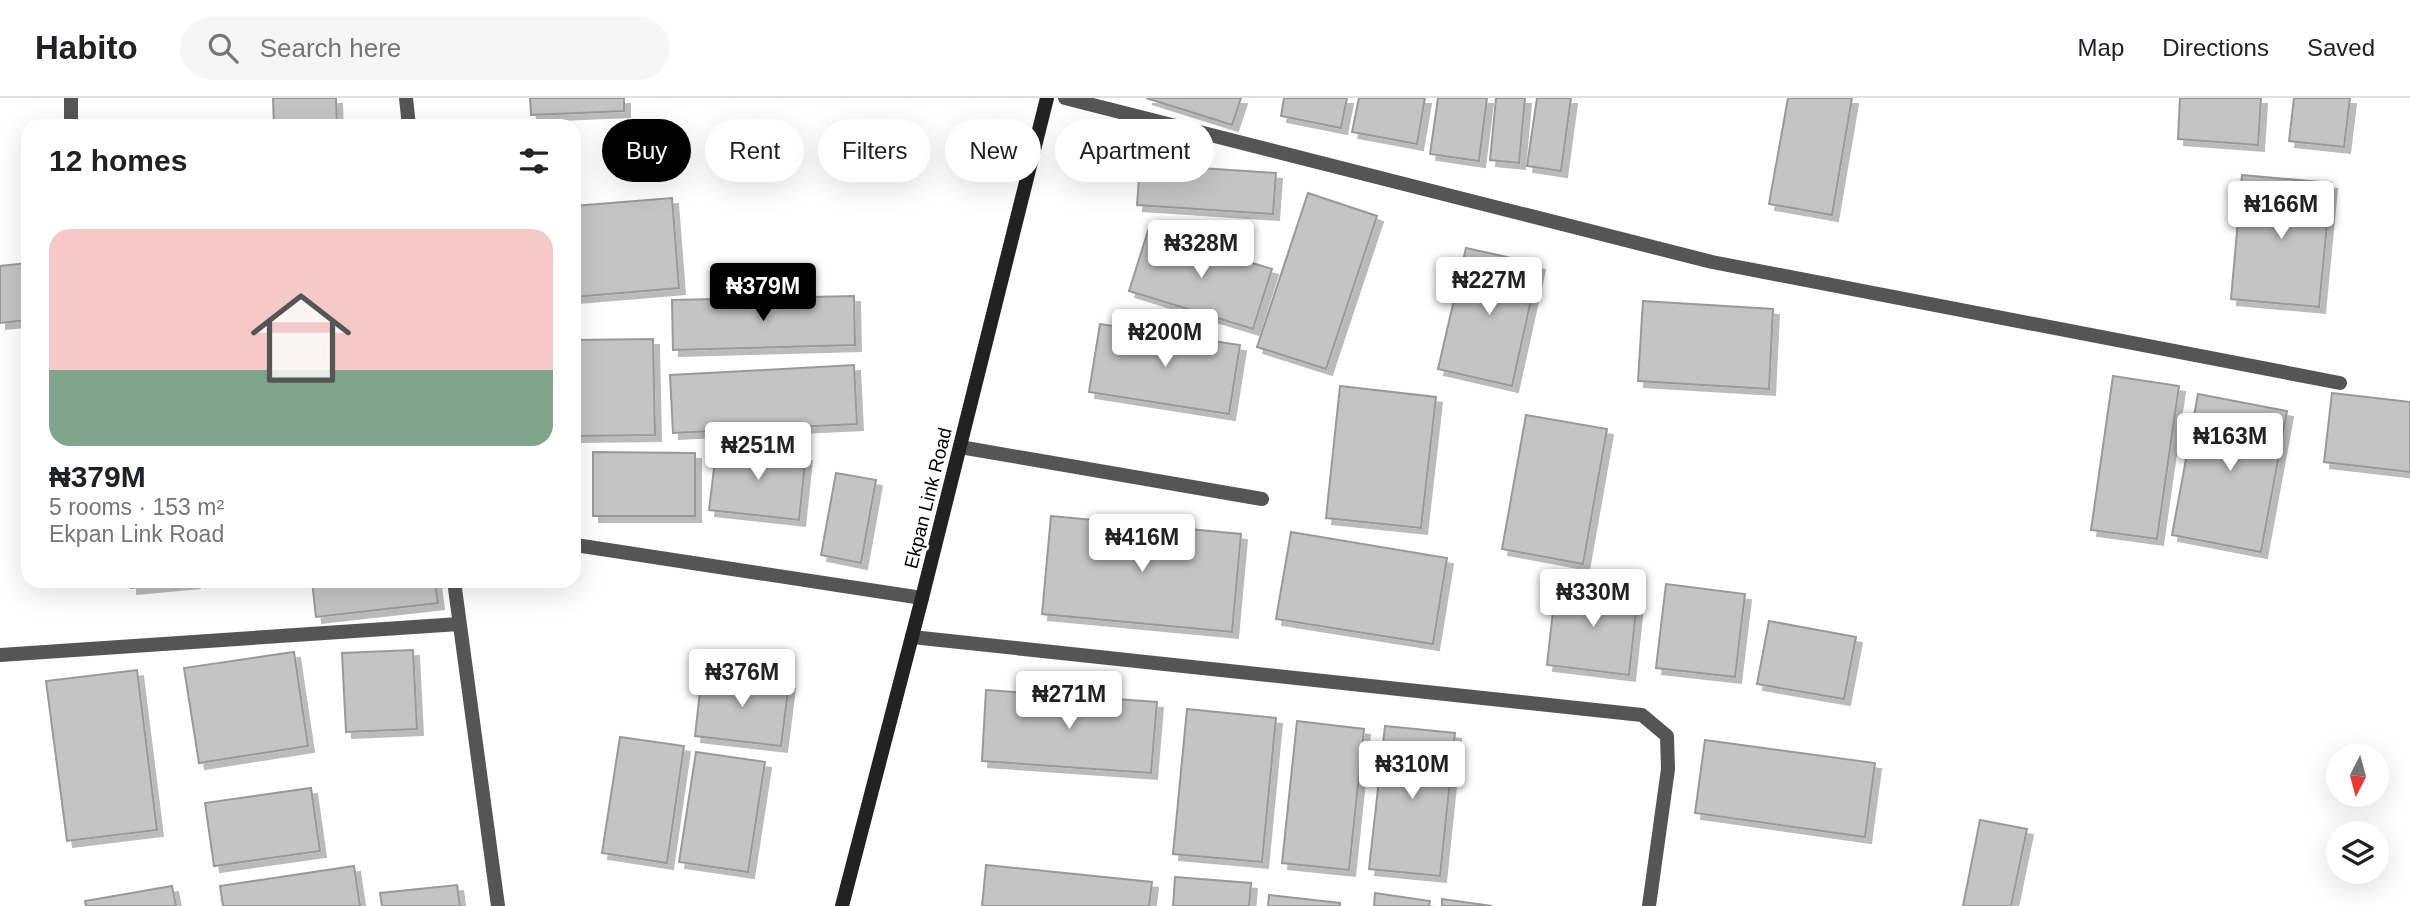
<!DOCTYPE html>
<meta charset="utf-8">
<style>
:root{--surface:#fff;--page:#f6f6f6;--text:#202124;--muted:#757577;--line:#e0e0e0;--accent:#000}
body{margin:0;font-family:Helvetica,sans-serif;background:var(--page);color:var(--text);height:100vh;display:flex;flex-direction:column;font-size:26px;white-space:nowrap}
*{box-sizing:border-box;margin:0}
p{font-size:23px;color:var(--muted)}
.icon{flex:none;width:38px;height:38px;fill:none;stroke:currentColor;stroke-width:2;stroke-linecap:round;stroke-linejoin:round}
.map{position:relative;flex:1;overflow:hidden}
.side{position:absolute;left:21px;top:21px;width:560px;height:469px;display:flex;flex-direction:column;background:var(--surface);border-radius:21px;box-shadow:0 7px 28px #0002}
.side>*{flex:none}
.top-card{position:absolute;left:602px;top:21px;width:665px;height:63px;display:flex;gap:14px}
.needle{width:46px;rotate:186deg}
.fabs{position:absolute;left:2326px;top:646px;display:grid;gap:14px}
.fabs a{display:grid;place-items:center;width:63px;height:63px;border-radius:50%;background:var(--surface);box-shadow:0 7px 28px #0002;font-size:35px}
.price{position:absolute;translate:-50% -60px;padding:0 16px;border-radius:7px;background:#fff;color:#222;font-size:23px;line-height:46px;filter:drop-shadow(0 2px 4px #0008)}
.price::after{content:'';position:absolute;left:50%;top:42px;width:21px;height:16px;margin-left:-10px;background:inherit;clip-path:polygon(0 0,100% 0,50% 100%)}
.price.active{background:var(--accent);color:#fff}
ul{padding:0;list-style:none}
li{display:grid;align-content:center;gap:14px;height:371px;padding:0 28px}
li+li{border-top:2px solid var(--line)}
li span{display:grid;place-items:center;height:217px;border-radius:21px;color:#555}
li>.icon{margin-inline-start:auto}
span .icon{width:126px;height:126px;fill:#fffc;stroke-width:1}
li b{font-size:30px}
h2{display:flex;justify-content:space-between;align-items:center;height:84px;padding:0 28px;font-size:30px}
.pill{padding:0 24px;border-radius:32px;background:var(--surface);box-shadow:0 7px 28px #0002;font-size:24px;line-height:63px}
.pill.active{background:var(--accent);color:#fff}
header{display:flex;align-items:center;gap:42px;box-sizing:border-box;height:98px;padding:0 35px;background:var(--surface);border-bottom:2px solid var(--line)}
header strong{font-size:33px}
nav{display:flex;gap:38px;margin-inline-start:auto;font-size:24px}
.search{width:490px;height:63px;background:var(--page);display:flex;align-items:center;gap:18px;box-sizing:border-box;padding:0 24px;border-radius:38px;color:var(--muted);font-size:26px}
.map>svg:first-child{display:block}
</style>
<header>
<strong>Habito</strong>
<div class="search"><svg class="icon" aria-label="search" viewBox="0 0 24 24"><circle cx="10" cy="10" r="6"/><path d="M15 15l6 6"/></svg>Search here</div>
<nav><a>Map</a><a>Directions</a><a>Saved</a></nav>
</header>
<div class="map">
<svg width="2410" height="808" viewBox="0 0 2410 808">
<defs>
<filter id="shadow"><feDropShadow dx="6" dy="6" stdDeviation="0" flood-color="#0004"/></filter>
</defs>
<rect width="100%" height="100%" fill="#fff"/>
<!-- building -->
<path fill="#c4c4c4" stroke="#999" stroke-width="2" filter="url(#shadow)" d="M273 0H336L337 28H274Z
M530 0H624V13L531 17Z
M1146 0H1241L1232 27Z
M1284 0H1347L1341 30 1281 18Z
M1359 0H1425L1417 46 1352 34Z
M1438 0H1487L1479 63 1430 56Z
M1496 0H1525L1519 65 1490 62Z
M1537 0H1571L1561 73 1527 68Z
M1788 0H1852L1832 117 1769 106Z
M2180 0H2261L2258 47 2178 41Z
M2294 0H2350L2344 49 2289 43Z
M1140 66 1276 75 1273 116 1137 107Z
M2242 77 2331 85 2319 209 2231 201Z
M1308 95 1377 118 1326 271 1257 249Z
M672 100 679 190 574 199V108Z
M1148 133 1272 171 1253 231 1129 193Z
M1466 150 1539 166 1512 288 1438 271Z
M28 165V222L0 225V168Z
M854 198 855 247 673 252 672 202Z
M1643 203 1773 211 1769 291 1638 283Z
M1100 226 1240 247 1229 316 1089 294Z
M653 241 655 337 574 338V242Z
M854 267 857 326 673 335 670 277Z
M2113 278 2179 288 2157 441 2091 432Z
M1340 288 1436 299 1421 430 1326 420Z
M2332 295 2410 304V374L2324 364Z
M2198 296 2287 313 2261 454 2172 437Z
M1526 317 1607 331 1583 466 1502 451Z
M717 346 806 357 799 422 709 412Z
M593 354 695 355V418H593Z
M836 375 876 382 861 465 821 457Z
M1051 418 1241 436 1232 534 1042 516Z
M1291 434 1447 460 1433 546 1276 521Z
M131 483H194V484L131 490Z
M312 483H435L438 505 316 519Z
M1556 486 1638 495 1629 577 1547 567Z
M1666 486 1745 496 1735 579 1656 570Z
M1769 523 1856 539 1844 601 1757 586Z
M413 552 417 631 346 634 342 555Z
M294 554 308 648 199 665 184 570Z
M137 572 157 732 67 743 46 583Z
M702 575 789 585 781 648 695 638Z
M986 592 1157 604 1151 675 982 663Z
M1187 611 1276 620 1262 764 1173 756Z
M1297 623 1364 631 1349 772 1282 765Z
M1385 628 1455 635 1440 778 1369 771Z
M620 639 684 648 667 765 602 755Z
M1705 642 1875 665 1865 739 1695 715Z
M696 654 765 664 748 774 679 764Z
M311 690 320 753 214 768 205 705Z
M1980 722 2027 731 2011 808H1963Z
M986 767 1152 784 1149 808H982Z
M354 768 360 808H223L220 788Z
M1175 779 1251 785 1249 808H1173Z
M457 787 460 808H382L380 795Z
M172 788 176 808H86L85 803Z
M1375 795 1430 803 1429 808H1374Z
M1269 797 1340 805V808H1268Z
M1442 801 1492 808H1442Z"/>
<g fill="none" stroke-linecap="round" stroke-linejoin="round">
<!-- street -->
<path stroke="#555" stroke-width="14" d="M71 0V28
M406 0 409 28
M1065 0 1712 164 2340 285
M960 349 1262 401
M582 448 922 500
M454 483 498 808
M912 539 1642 617 1667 638 1668 671 1649 808
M0 557 459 526"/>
<!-- secondary -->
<path stroke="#222" stroke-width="14" d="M842 808 922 500 1047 0"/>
</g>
<g text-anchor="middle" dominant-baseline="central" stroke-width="5" stroke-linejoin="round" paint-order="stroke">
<!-- street labels -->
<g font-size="19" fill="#000" stroke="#fff">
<text transform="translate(928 400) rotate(-76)">Ekpan Link Road</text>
</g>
</g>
</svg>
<div class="fabs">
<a><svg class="needle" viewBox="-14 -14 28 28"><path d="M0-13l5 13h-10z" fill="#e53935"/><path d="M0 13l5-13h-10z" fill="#757577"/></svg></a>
<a><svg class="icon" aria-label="layers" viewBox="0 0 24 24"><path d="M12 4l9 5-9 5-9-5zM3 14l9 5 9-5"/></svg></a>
</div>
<b class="price" style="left:2281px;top:143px">₦166M</b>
<b class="price" style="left:1201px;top:182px">₦328M</b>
<b class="price" style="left:1489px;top:219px">₦227M</b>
<b class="price active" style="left:763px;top:225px">₦379M</b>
<b class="price" style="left:1165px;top:271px">₦200M</b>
<b class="price" style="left:2230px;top:375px">₦163M</b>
<b class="price" style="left:758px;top:384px">₦251M</b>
<b class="price" style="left:1142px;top:476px">₦416M</b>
<b class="price" style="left:1593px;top:531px">₦330M</b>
<b class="price" style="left:742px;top:611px">₦376M</b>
<b class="price" style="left:1069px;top:633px">₦271M</b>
<b class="price" style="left:1412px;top:703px">₦310M</b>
<div class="top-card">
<a class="pill active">Buy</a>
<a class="pill">Rent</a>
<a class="pill">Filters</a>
<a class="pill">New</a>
<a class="pill">Apartment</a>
</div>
<section class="side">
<h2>12 homes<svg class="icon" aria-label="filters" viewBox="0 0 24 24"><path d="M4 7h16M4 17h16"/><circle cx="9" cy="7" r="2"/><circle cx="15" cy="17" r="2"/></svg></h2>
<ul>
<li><span style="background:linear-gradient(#f6c9c9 65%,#7fa58c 0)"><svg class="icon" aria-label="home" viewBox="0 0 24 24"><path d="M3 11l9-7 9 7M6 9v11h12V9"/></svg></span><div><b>₦379M</b><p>5 rooms · 153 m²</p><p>Ekpan Link Road</p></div></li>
</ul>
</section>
</div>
